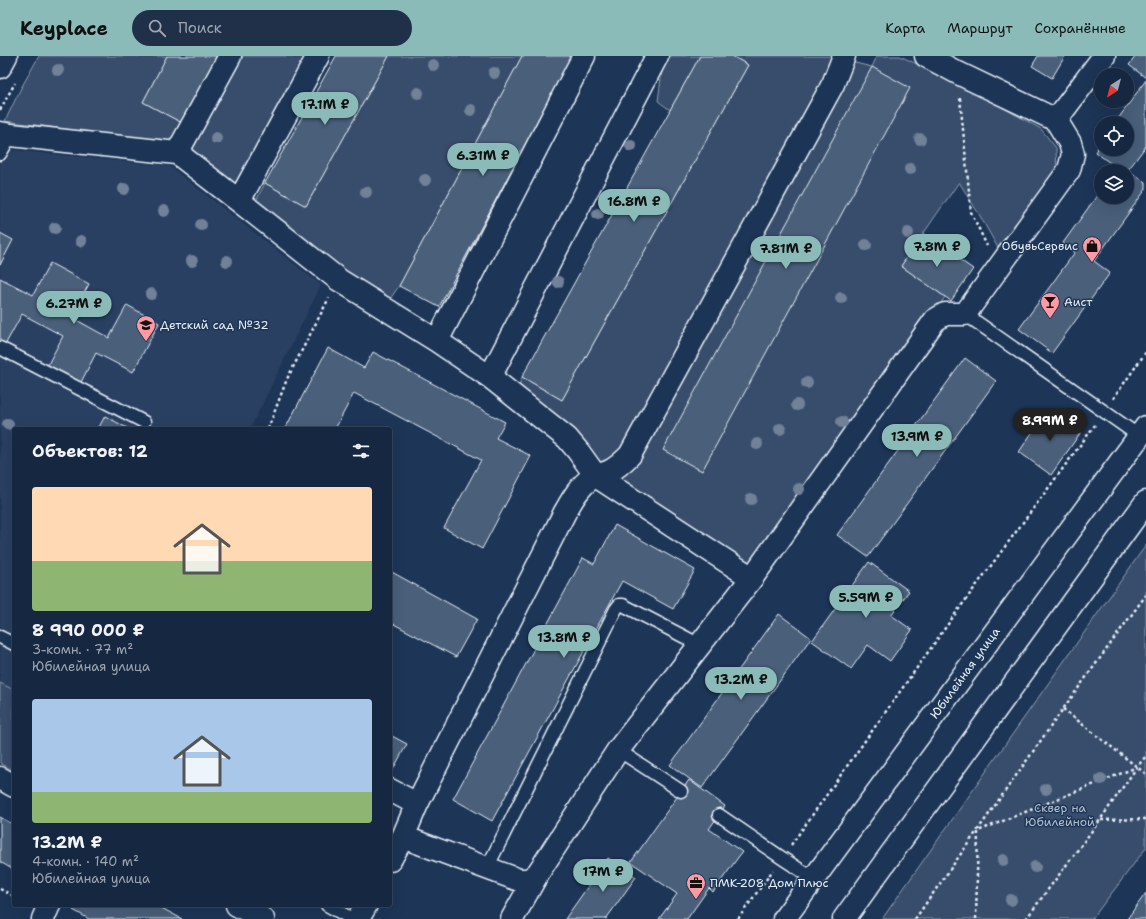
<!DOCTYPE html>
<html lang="ru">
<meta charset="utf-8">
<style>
:root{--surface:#162841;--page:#1f3048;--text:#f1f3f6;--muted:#9ea6b1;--line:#35445a;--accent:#8bbbb9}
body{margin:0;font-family:"Shantell Sans",sans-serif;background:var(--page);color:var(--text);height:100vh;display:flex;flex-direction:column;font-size:15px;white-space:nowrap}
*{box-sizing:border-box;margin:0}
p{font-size:13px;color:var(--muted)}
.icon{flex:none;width:22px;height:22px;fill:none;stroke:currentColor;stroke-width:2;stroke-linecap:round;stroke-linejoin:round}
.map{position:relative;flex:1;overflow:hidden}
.details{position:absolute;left:12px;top:371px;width:380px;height:480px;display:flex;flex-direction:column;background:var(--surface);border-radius:4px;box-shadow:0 4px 16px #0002,0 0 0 1px var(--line)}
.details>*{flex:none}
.needle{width:26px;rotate:216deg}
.controls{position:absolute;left:1094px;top:12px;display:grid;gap:8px}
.controls a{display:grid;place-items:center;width:40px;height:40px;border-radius:50%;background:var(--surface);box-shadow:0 4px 16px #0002,0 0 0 1px var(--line);font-size:20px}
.price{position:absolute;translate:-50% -34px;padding:0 9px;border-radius:14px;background:var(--accent);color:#111;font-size:13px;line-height:26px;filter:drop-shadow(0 1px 2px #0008)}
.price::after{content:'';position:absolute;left:50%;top:24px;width:12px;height:9px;margin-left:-6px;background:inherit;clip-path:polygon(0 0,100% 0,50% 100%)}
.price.selected{background:#222;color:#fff}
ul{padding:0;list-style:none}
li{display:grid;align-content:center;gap:8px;height:212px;padding:0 20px}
li span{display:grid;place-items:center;height:124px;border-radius:4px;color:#555}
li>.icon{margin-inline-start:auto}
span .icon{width:72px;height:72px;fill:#fffc;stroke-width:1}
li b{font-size:17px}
h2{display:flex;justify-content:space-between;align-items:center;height:48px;padding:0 20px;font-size:17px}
header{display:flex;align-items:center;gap:24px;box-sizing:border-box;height:56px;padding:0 20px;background:var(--accent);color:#111}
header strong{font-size:19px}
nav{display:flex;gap:22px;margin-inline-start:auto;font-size:14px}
.search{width:280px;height:36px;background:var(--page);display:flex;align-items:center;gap:10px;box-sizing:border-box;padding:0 14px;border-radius:22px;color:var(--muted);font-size:15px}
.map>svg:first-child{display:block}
</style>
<header>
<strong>Keyplace</strong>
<div class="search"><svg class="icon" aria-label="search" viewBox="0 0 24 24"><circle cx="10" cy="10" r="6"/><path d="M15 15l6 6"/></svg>Поиск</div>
<nav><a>Карта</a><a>Маршрут</a><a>Сохранённые</a></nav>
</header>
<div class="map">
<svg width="1146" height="863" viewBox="0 0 1146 863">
<rect width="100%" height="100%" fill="#1d3557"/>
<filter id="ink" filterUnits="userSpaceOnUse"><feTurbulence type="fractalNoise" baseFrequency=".025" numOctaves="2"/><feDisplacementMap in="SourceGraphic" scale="8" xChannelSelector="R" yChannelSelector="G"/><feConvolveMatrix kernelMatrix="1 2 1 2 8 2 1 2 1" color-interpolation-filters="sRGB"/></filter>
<g filter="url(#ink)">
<!-- built -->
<path fill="#2a4162" d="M0 93 169 110 321 229 250 373H14V634L0 627Z"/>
<!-- green -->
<path fill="#374d6c" stroke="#909fb2" d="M39 0H167L143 46 184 68 173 87 5 65 21 32Z
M243 0H308L236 131 191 96Z
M389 0H522L399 230 390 243 342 216 254 149 265 127 306 150Z
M664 0H700L670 54 658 45Z
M732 0H854L851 6 872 11 877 0H900L970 33 1041 73 1056 92 1057 119 1002 199 980 160 959 126 901 210 945 241 763 506 747 507 598 410 578 378 519 329 522 321 562 344 748 9Z
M1146 489V792L1092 863H882Z
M0 627 14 634V715L0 707Z"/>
<!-- building -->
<path fill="#495e7a" stroke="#e8f1f8" d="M167 0H222L184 68 143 46Z
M336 0H389L306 150 265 127Z
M522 0H572L439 251 399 230Z
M700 0H732L748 9 562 344 522 321Z
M1038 0H1065L1052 22 1032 10Z
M1136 0H1146V22L1129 9Z
M872 11 910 32 702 415 663 394Z
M1146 24V90L1128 114 1146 127V133L1094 205 1110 217 1052 297 1019 273 1075 196 1063 187 1101 134V141H1127V115H1114L1117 112 1095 96 1101 87V93H1127V67H1115Z
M0 177 13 184 0 209Z
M923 178 973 213 951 245 901 210Z
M50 207 89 228 71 261 109 282 127 249 159 267 133 316 96 297 79 330 46 312 63 280 22 258 5 289 0 287V222L33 239Z
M328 292 364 312 373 296 505 366 496 382 531 400 482 493 444 472 481 404 354 337 335 373H285Z
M965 302 996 325 868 501 837 479Z
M1048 353 1081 376 1051 419 1019 396Z
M105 360 129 373H98Z
M615 469 695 514 673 553 622 525 492 765 453 743 583 502 594 508Z
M869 506 909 535 891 559 912 574 890 605 868 589 851 613 812 585Z
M390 515 477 563 456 601 390 566Z
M779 558 811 582 702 732 670 709Z
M390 679 407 688 390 719Z
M689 724 725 750 709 773 742 796 713 836 709 832 687 863H659L677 838 631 806Z
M0 761 14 769V814L0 806Z
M608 802 636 821 606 863H565Z
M1146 837V863H1127Z
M75 849H156L182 863H89L73 854Z"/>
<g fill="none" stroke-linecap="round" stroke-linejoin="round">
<defs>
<path id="service" d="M0 98 11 79
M965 258 1139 380
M0 292 144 366
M0 581 14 588
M618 694 681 735
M719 759 782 802 814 823
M487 812 616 553 619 549H623L700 589
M327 849 352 863"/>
<path id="minor" d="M926 0 958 17 1056 64
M0 11 6 0
M0 77 11 79 177 97 239 145 339 224 437 285 490 321 567 382 578 395 596 420 752 522
M177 97 230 0
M239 145 318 0
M437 285 584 0
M490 321 657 0
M0 722 14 730
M390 734 417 748
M403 781 417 748 565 456C572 444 579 431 590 423 596 419 604 418 610 415 618 411 624 405 630 399L833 28 844 0
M390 804 403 781 519 824H529L538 817 618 694 752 522 935 264 945 258H965L1069 114 1073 98 1070 87 1056 64 1104 0
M237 849 263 863
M43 863 49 849
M358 863 366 849
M512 863 538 817"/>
<path id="trunk" d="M784 863 1146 371
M844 863 1146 446"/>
</defs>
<!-- service casing -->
<use href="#service" stroke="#e8f1f8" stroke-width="15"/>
<!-- minor casing -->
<use href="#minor" stroke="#e8f1f8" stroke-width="25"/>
<!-- trunk casing -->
<use href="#trunk" stroke="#e8f1f8" stroke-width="25"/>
<!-- path -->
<path stroke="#e8f1f8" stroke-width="2.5" stroke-dasharray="3 3" stroke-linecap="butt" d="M960 42 971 156 987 190
M0 54 15 27
M1113 343 1146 296
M268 373 287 323 329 242
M1063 653 1146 718
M1101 764 1146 763
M791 789 953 561 1095 369
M0 833 14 840
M738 863 773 814
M915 863 1063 653 1146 539
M976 863 978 775 1137 711
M1026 863 1100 764 1137 711 1146 700"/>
<!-- service -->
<use href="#service" stroke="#1d3557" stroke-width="12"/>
<!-- minor -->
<use href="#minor" stroke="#1d3557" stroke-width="22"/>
<!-- trunk -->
<use href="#trunk" stroke="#1d3557" stroke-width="22"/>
</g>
<!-- trees -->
<g fill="#708198">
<circle cx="433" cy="9" r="6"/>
<circle cx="58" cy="14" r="6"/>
<circle cx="494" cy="17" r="6"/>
<circle cx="418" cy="37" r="6"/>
<circle cx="471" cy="54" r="6"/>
<circle cx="216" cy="82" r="6"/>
<circle cx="920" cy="83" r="6"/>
<circle cx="631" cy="90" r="6"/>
<circle cx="910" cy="113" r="6"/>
<circle cx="425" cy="124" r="6"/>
<circle cx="124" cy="133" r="6"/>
<circle cx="366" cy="136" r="6"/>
<circle cx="164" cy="155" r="6"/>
<circle cx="598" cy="158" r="6"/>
<circle cx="201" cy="169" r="6"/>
<circle cx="55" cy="172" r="6"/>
<circle cx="908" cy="177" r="6"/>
<circle cx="81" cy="185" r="6"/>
<circle cx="866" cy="189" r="6"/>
<circle cx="192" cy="205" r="6"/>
<circle cx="227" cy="205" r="6"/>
<circle cx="558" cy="226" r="6"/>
<circle cx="151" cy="238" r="6"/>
<circle cx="841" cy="242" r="6"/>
<circle cx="807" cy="327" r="6"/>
<circle cx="797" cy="349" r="6"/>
<circle cx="842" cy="366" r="6"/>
<circle cx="8" cy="368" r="6"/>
<circle cx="780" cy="373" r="6"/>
<circle cx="757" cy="388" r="6"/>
<circle cx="799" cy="433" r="6"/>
<circle cx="751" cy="443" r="6"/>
<circle cx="1101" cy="723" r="6"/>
<circle cx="1046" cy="733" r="6"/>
<circle cx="1003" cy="804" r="6"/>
<circle cx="1035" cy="811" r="6"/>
<circle cx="1011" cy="844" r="6"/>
</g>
</g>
<!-- icons -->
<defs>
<symbol id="shop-pin" viewBox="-11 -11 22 30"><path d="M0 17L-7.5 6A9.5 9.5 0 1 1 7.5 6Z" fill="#ff9aa2" stroke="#1d3557"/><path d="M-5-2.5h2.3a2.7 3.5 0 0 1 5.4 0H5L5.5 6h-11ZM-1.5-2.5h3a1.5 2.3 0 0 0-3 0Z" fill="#111"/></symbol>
<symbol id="bar-pin" viewBox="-11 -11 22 30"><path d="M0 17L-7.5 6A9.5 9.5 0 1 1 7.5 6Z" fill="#ff9aa2" stroke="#1d3557"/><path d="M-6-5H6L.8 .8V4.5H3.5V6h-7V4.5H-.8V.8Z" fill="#111"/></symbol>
<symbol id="school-pin" viewBox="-11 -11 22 30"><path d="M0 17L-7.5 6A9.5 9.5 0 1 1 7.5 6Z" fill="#ff9aa2" stroke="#1d3557"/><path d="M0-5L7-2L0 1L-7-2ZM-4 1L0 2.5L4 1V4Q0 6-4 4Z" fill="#111"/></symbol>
<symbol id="office-pin" viewBox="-11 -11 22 30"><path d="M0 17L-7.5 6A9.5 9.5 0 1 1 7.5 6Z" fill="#ff9aa2" stroke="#1d3557"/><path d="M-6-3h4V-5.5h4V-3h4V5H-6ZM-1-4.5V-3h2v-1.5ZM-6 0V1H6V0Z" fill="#111"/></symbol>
</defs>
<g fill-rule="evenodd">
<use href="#shop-pin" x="1081" y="179" width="22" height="30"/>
<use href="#bar-pin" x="1039" y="235" width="22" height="30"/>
<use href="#school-pin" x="135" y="258" width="22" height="30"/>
<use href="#office-pin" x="685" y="816" width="22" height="30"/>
</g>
<g text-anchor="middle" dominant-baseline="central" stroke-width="3" stroke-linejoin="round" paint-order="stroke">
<!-- poi labels -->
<g font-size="12" fill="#e8f1f8" stroke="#1d3557" text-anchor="start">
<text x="1078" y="190" text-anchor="end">ОбувьСервис</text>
<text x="1064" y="246">Аист</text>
<text x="160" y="269">Детский сад №32</text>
<text x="710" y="827">ПМК-208 Дом Плюс</text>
</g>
<!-- street labels -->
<g font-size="12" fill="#e8f1f8" stroke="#1d3557">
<text transform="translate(965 617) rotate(-54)">Юбилейная улица</text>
</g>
<!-- park labels -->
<g font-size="12" fill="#b3c0ce" stroke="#1d3557">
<text x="1060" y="752">Сквер на<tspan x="1060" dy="14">Юбилейной</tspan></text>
</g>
</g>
</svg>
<div class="controls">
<a><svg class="needle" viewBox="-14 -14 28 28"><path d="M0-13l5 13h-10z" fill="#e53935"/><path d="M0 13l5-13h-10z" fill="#9ea6b1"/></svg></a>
<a><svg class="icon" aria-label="locate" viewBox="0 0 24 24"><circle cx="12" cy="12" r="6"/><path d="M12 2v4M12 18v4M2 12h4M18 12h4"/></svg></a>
<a><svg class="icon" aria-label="layers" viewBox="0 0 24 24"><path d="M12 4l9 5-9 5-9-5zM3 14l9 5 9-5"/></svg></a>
</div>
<b class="price" style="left:325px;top:70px">17.1M ₽</b>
<b class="price" style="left:483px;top:121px">6.31M ₽</b>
<b class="price" style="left:634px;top:167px">16.8M ₽</b>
<b class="price" style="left:937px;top:212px">7.8M ₽</b>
<b class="price" style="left:786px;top:214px">7.81M ₽</b>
<b class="price" style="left:74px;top:269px">6.27M ₽</b>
<b class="price selected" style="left:1050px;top:386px">8.99M ₽</b>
<b class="price" style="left:917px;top:402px">13.9M ₽</b>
<b class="price" style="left:866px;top:563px">5.59M ₽</b>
<b class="price" style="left:564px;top:603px">13.8M ₽</b>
<b class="price" style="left:741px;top:645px">13.2M ₽</b>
<b class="price" style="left:603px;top:837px">17M ₽</b>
<section class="details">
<h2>Объектов: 12<svg class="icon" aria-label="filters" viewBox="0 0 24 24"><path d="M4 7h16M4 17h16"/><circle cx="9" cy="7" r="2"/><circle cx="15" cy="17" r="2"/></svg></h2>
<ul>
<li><span style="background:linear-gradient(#ffd9b3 60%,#8fb573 0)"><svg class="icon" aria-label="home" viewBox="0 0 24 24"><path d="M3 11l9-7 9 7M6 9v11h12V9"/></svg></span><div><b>8 990 000 ₽</b><p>3-комн. · 77 m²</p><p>Юбилейная улица</p></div></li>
<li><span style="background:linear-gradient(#a9c7e8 75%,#8fb573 0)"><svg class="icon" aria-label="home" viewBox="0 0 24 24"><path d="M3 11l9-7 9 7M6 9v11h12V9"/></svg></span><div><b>13.2M ₽</b><p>4-комн. · 140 m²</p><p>Юбилейная улица</p></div></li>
</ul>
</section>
</div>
